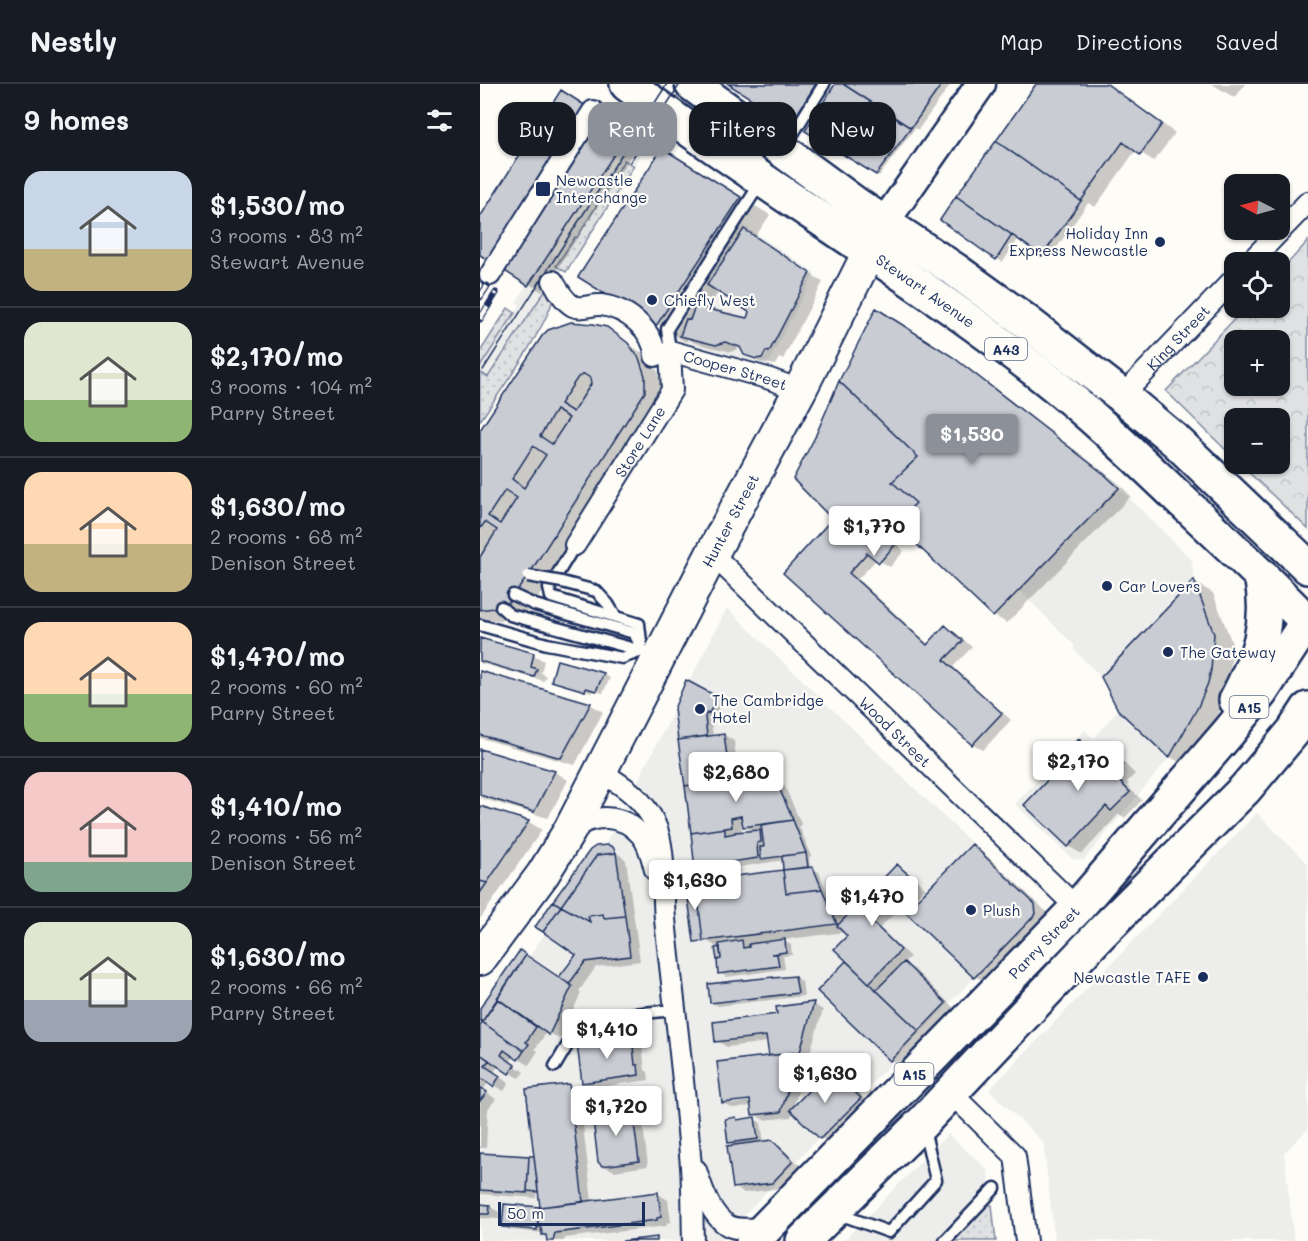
<!DOCTYPE html>
<meta charset="utf-8">
<style>
:root{--surface:#171b24;--page:#242831;--text:#f1f3f6;--muted:#9ea1a6;--line:#363941;--accent:#8c9099}
body{margin:0;font-family:Mali,sans-serif;background:var(--page);color:var(--text);height:100vh;display:flex;flex-direction:column;font-size:22px;white-space:nowrap}
*{box-sizing:border-box;margin:0}
p{font-size:20px;color:var(--muted)}
.icon{flex:none;width:33px;height:33px;fill:none;stroke:currentColor;stroke-width:2;stroke-linecap:round;stroke-linejoin:round}
.map{position:relative;flex:1;overflow:hidden}
.drawer{display:flex;flex-direction:column;background:var(--surface);width:480px}
.drawer>*{flex:none}
.banner{position:absolute;left:18px;top:18px;width:570px;height:54px;display:flex;gap:12px}
.needle{width:39px;rotate:276deg}
.buttons{position:absolute;left:744px;top:90px;display:grid;gap:12px}
.buttons a{display:grid;place-items:center;width:66px;height:66px;border-radius:12px;background:var(--surface);box-shadow:0 2px 4px #0004;font-size:30px}
.scale{position:absolute;left:18px;bottom:15px;width:147px;box-sizing:border-box;padding-left:6px;border:3px solid #1b2f5e;border-top:0;font-size:16px;line-height:21px;white-space:nowrap;color:#1b2f5e;-webkit-text-stroke:4px #fdfcf7;paint-order:stroke}
.price{position:absolute;translate:-50% -51px;padding:0 14px;border-radius:6px;background:#fff;color:#222;font-size:20px;line-height:39px;filter:drop-shadow(0 2px 3px #0008)}
.price::after{content:'';position:absolute;left:50%;top:36px;width:18px;height:14px;margin-left:-9px;background:inherit;clip-path:polygon(0 0,100% 0,50% 100%)}
.price.on{background:var(--accent);color:#fff}
ul{padding:0;list-style:none}
li{display:flex;align-items:center;gap:18px;height:150px;padding:0 24px}
li+li{border-top:2px solid var(--line)}
li span{display:grid;place-items:center;flex:none;width:168px;height:120px;border-radius:18px;color:#555}
li>.icon{margin-inline-start:auto}
span .icon{width:72px;height:72px;fill:#fffc;stroke-width:1}
li b{font-size:26px}
h2{display:flex;justify-content:space-between;align-items:center;height:72px;padding:0 24px;font-size:26px}
.chip{padding:0 21px;border-radius:18px;background:var(--surface);box-shadow:0 2px 4px #0004;font-size:21px;line-height:54px}
.chip.on{background:var(--accent);color:#fff}
header{display:flex;align-items:center;gap:36px;box-sizing:border-box;height:84px;padding:0 30px;background:var(--surface);border-bottom:2px solid var(--line)}
header strong{font-size:28px}
nav{display:flex;gap:33px;margin-inline-start:auto;font-size:21px}
main{display:flex;flex:1;min-height:0}
.map>svg:first-child{display:block}
</style>
<header>
<strong>Nestly</strong>
<nav><a>Map</a><a>Directions</a><a>Saved</a></nav>
</header>
<main>
<section class="drawer">
<h2>9 homes<svg class="icon" aria-label="filters" viewBox="0 0 24 24"><path d="M4 7h16M4 17h16"/><circle cx="9" cy="7" r="2"/><circle cx="15" cy="17" r="2"/></svg></h2>
<ul>
<li><span style="background:linear-gradient(#c9d6e8 65%,#c2b280 0)"><svg class="icon" aria-label="home" viewBox="0 0 24 24"><path d="M3 11l9-7 9 7M6 9v11h12V9"/></svg></span><div><b>$1,530/mo</b><p>3 rooms · 83 m²</p><p>Stewart Avenue</p></div></li>
<li><span style="background:linear-gradient(#dfe7d0 65%,#8fb573 0)"><svg class="icon" aria-label="home" viewBox="0 0 24 24"><path d="M3 11l9-7 9 7M6 9v11h12V9"/></svg></span><div><b>$2,170/mo</b><p>3 rooms · 104 m²</p><p>Parry Street</p></div></li>
<li><span style="background:linear-gradient(#ffd9b3 60%,#c2b280 0)"><svg class="icon" aria-label="home" viewBox="0 0 24 24"><path d="M3 11l9-7 9 7M6 9v11h12V9"/></svg></span><div><b>$1,630/mo</b><p>2 rooms · 68 m²</p><p>Denison Street</p></div></li>
<li><span style="background:linear-gradient(#ffd9b3 60%,#8fb573 0)"><svg class="icon" aria-label="home" viewBox="0 0 24 24"><path d="M3 11l9-7 9 7M6 9v11h12V9"/></svg></span><div><b>$1,470/mo</b><p>2 rooms · 60 m²</p><p>Parry Street</p></div></li>
<li><span style="background:linear-gradient(#f6c9c9 75%,#7fa58c 0)"><svg class="icon" aria-label="home" viewBox="0 0 24 24"><path d="M3 11l9-7 9 7M6 9v11h12V9"/></svg></span><div><b>$1,410/mo</b><p>2 rooms · 56 m²</p><p>Denison Street</p></div></li>
<li><span style="background:linear-gradient(#dfe7d0 65%,#9aa5b1 0)"><svg class="icon" aria-label="home" viewBox="0 0 24 24"><path d="M3 11l9-7 9 7M6 9v11h12V9"/></svg></span><div><b>$1,630/mo</b><p>2 rooms · 66 m²</p><p>Parry Street</p></div></li>
</ul>
</section>
<div class="map">
<svg width="828" height="1157" viewBox="0 0 828 1157">
<defs>
<pattern id="grass-dots" width="8" height="8" patternUnits="userSpaceOnUse" patternTransform="scale(1.5)"><rect width="8" height="8" fill="#e0e1e3"/><path d="M2 2h.1M6 6h.1" fill="none" stroke="#c0c1c5" stroke-width="1.8" stroke-linecap="round"/></pattern>
<pattern id="forest-crowns" width="20" height="18" patternUnits="userSpaceOnUse" patternTransform="scale(1.5)"><rect width="20" height="18" fill="#e0e1e3"/><path d="M2 6a3 3 0 1 1 6 0M12 15a3 3 0 1 1 6 0" fill="none" stroke="#c0c1c5"/></pattern>
</defs>
<rect width="100%" height="100%" fill="#fdfcf7"/>
<filter id="ink" filterUnits="userSpaceOnUse"><feTurbulence type="fractalNoise" baseFrequency=".0167" numOctaves="2"/><feDisplacementMap in="SourceGraphic" scale="12" xChannelSelector="R" yChannelSelector="G"/><feConvolveMatrix kernelMatrix="1 2 1 2 8 2 1 2 1" color-interpolation-filters="sRGB"/></filter>
<g filter="url(#ink)">
<!-- built -->
<path fill="#edeeec" d="M154 49 168 59 154 82 144 77 97 154 95 153 77 181 79 184 66 205 8 293 0 288V283L40 221 36 218 69 168 75 171Z
M262 140 335 189 287 282 193 255Z
M639 404 712 476 714 496 621 593 593 565 595 562 540 507Z
M247 524 555 820 556 830 239 1157H0V943L119 772Z
M638 626 689 674 604 776 592 775 535 720 605 646 614 654Z
M777 729 828 780V1045L804 1069 814 1157H575L563 1058 509 1006Z
M468 1050 508 1086 510 1101 456 1157H363Z"/>
<!-- grass -->
<path fill="url(#grass-dots)" stroke="#7e88a0" stroke-width="1.5" d="M144 76 154 82 86 188 76 182 95 153 97 154Z
M66 205 74 209C73 235 17 312 0 337V288L8 293Z
M28 224 35 229 0 283V268Z
M504 1121H512L516 1157H470Z"/>
<!-- forest -->
<path fill="url(#forest-crowns)" stroke="#7e88a0" stroke-width="1.5" fill-rule="evenodd" d="M828 157V445L760 380H800V334H754V374L686 307 765 224H800V188ZM754 256H800V302H754Z"/>
<!-- shadow -->
<path fill="#0003" fill-rule="evenodd" d="M251 0H345L318 42Z
M357 0H471L438 46 435 44 399 92 327 47Z
M558 0H627L695 49 674 77 656 66 615 123 608 119 569 175 539 154 523 178 517 175Z
M732 0H765L755 14Z
M94 16 160 58 62 208 0 169V136Z
M212 83 290 131 275 153 343 198 303 275 299 274 295 281 279 278 259 264 251 268 215 259 208 255 206 258 100 192ZM239 207 271 227 268 236 227 226Z
M410 234 487 283 638 399 651 412 527 539 514 532 424 447 414 457 424 467 410 483 397 475 378 495 449 561 465 543 475 548 492 563 473 583 531 636 503 666 493 660 306 489 354 435Z
M126 245 167 272 177 286 184 304 66 503 46 530 30 536H12L0 533V349Z
M714 498 733 509 753 562 747 610 730 648 708 683 690 673Z
M0 555 54 571 64 577 61 589 66 592 64 597 0 579Z
M78 578 124 591 130 594 123 609 112 607V609L79 600 73 596Z
M0 589 110 620 123 628 95 681 0 654Z
M237 614 243 617 231 637 233 652 244 651 254 657 259 697 293 692 303 698 322 742H319L332 772 329 773 330 784 339 788 348 810 355 814 365 837 418 782 428 788 445 804 429 821 424 819 400 844 430 873 423 879 434 885 475 925 421 982 411 976 340 907 368 877 369 852 365 848 302 856 311 861 312 871 303 872 305 885 246 893 240 889V865L227 857H215L306 788 304 776 260 783V787L227 791 217 785 196 625ZM264 738V742L274 748 262 749 261 739Z
M599 657 620 671 625 665 638 673 655 690 647 698 649 700 647 702 662 716 645 734 639 730 602 770 588 762 578 688Z
M0 667 75 688 88 696 68 734 0 714Z
M0 723 49 738 62 746 0 835Z
M128 762 146 776 160 877 116 883 99 907 101 909 80 955 67 948 55 965 58 967 49 981 34 972 30 978 44 988 39 994 19 981 14 988 29 999 24 1007 9 998 3 1006 16 1015 8 1025 6 1064H0V943L4 937 0 934V927L41 868 80 894 98 871Z
M492 762 505 770 568 829V838L508 900 495 892Z
M315 894 322 897 324 912 238 922 231 918Z
M333 920 343 926 313 1024 350 986 360 992 390 1020 351 1060 341 1054 313 1026 311 1033 284 1036 274 1030 272 1022 253 1024 243 1019 290 973 288 958 247 963 237 957ZM277 1013 278 1016 251 1020V1017Z
M151 954 162 960 165 986 168 988 169 996 113 1004 103 998Z
M89 1001 99 1007 112 1118 178 1110 188 1116 191 1138 186 1139 187 1142 85 1154 84 1157H69L68 1153 63 1149 31 1146 24 1142 61 1124 59 1103H57L56 1114 0 1110V1071L55 1073Z
M152 1026 162 1032 168 1082 134 1087 123 1081Z
M274 1035 281 1039 284 1059 292 1058 302 1064 322 1083 302 1104 264 1109 254 1103 256 1062 249 1058 246 1036Z
M0 1122H9L19 1128V1135L0 1134Z"/>
<!-- building -->
<path fill="#c9ccd3" stroke="#1b2f5e" stroke-width="1.5" fill-rule="evenodd" d="M248 0H336L311 40Z
M355 0H363L431 44 396 91 325 47Z
M363 0H462L431 44Z
M556 0H627L682 40 660 71 643 58 601 117 516 57Z
M81 6 148 49 48 202 0 171V133Z
M516 57 601 117 562 172 476 112Z
M182 64 261 113 176 242 98 193Z
M476 112 532 151 516 176 460 136Z
M264 145 330 189 289 268 286 267 282 274 276 275 264 271 260 263 245 258 236 261 200 252 206 235 210 236 215 222 267 234 269 228 227 201Z
M396 224 473 273 624 390 639 404 513 533 415 440 436 419 412 398 438 373 359 297Z
M91 238 113 240 127 243 148 259 159 274 165 292V308L48 492 27 520 21 523 0 526V473L17 446 5 438 0 445V346L62 252 68 246ZM104 290 110 294 111 300 93 328 80 320 98 293ZM76 326 89 334 72 360 60 352ZM53 362 66 371 44 404 32 395ZM25 406 37 414 20 440 8 432Z
M359 297 438 373 412 398 436 419 405 450 415 461 399 479 387 469 369 489 447 561 465 541 483 557 464 576 522 629 492 661 303 489 352 435 313 395 335 353Z
M714 496 734 550 731 586 728 599 718 623 689 674 638 626 621 593Z
M0 554 54 569 51 583 57 585 54 593 0 577Z
M77 576 124 589 116 607 106 604 105 607 71 597Z
M0 587 111 619 81 674 0 651Z
M206 596 238 613 229 629 227 628 225 633 227 652 198 656 194 625Z
M244 650 250 696 205 702 198 656Z
M599 655 617 672 625 663 643 681 635 689 637 691 635 693 650 708 631 727 626 722 588 763 544 721 575 688 571 684Z
M0 665 75 687 54 728 0 711Z
M293 690 313 736 263 743 261 732 251 734 252 743 211 749 205 702Z
M0 722 49 737 7 799 0 797Z
M313 736 326 769 281 775 280 763H284L281 741Z
M245 744V751L255 749V748L280 746 281 758 277 759 278 774 250 778 251 782 215 786 211 749Z
M492 760 555 820 556 830 494 894 425 828Z
M128 761 133 763 136 769 117 771 81 822 73 817 110 766 116 762Z
M136 769 145 832 124 834 123 830 108 832 110 838 81 822 117 771Z
M326 769 328 783 303 786 302 772Z
M417 780 436 798 418 817 414 813 391 837 421 866 389 899 354 865 367 852 357 842Z
M333 783 342 805 306 809 303 786Z
M303 786 306 809 342 805 357 840 223 857 216 797Z
M0 797 7 799 0 809Z
M216 797 223 857 214 858 206 799Z
M73 817 81 822 63 848 55 843Z
M81 822 110 838 108 832 123 830 124 834 145 832 150 872 105 878 89 900 79 893 96 871 63 848Z
M305 855 306 868 291 870H297L299 882 238 890 237 876 241 875 239 860 262 856 263 864 269 863V860Z
M240 863 241 875 237 876 235 864Z
M40 866 46 871 2 938 0 936V924Z
M46 871 92 902 69 951 17 914Z
M366 877 439 947 410 977 337 907Z
M424 878 466 919 439 947 396 906Z
M315 892 318 909 230 919 228 900 293 893V894Z
M18 915 56 943 46 958 49 960 44 967 2 938Z
M334 918 320 968 289 972 286 952 235 958 233 938 297 930 296 923Z
M2 938 44 967 38 976 24 966 21 971 35 981 29 990 0 970V941Z
M152 953 155 981H158L159 991 102 999 97 960Z
M320 968 301 1028 272 1031 270 1016 242 1019 237 978Z
M0 970 9 976 5 982 20 992 13 1003 0 993Z
M350 984 381 1014 340 1055 310 1026Z
M89 1000 103 1118 60 1123 46 1005Z
M0 1003 7 1008 0 1017Z
M152 1024 159 1077 122 1082 118 1078 113 1035 117 1029Z
M256 1033 257 1036 275 1033 278 1055 248 1059 245 1035Z
M292 1056 313 1077 292 1099 253 1104 247 1062Z
M0 1069 49 1072 47 1109 0 1106Z
M49 1072H54L58 1108 47 1107Z
M178 1108 181 1133 177 1134V1136L75 1149 73 1157H67L66 1151H62L61 1143H57L60 1123Z
M0 1120 10 1121 9 1130H0Z
M24 1120 60 1123 57 1146 22 1143Z
M177 1153V1157H142Z"/>
<g fill="none" stroke-linecap="round" stroke-linejoin="round">
<defs>
<path id="lane" d="M304 64 344 0
M190 267 187 245 281 98
M95 461 69 504 71 513 159 540 162 567
M116 507 128 520 136 533
M33 511 55 521 154 549 160 561
M21 523 30 531 162 567
M0 541 67 560 142 574 162 567
M75 982 103 935 194 926
M356 1129 409 1148 456 1096 444 1045
M465 1157 515 1104"/>
<g id="street">
<path d="M770 178 828 118"/>
<path d="M10 191 113 27"/>
<path d="M73 197C78 206 84 217 93 222 102 226 112 220 121 221 146 224 174 246 175 272"/>
<path id="s1" d="M642 312 754 195"/>
<path id="s2" d="M95 461 192 306 190 267 287 294 320 306"/>
<path id="s3" d="M232 470 597 824"/>
<path d="M121 688C144 702 164 715 175 740 187 766 182 807 185 835 193 914 204 992 210 1071 213 1099 212 1128 213 1157"/>
<path d="M92 745C114 730 142 729 161 751 169 760 172 774 175 786"/>
<path d="M471 1009 535 1072 546 1157"/>
<path d="M216 1086C222 1104 231 1133 249 1142 260 1147 275 1144 287 1144"/>
</g>
<path id="secondary" d="M404 139 501 0"/>
<g id="primary">
<path id="s4" d="M0 875 63 790 90 746 232 470 320 306 389 168"/>
</g>
<g id="highway">
<path id="s5" d="M147 0C281 101 427 186 559 289 609 328 655 372 701 416 744 456 787 496 828 539"/>
<path d="M212 0 377 121 475 186 544 236 642 312 697 358 828 483"/>
<path d="M756 616C779 572 791 540 781 491"/>
<path id="s6" d="M273 1157 597 824 748 649 781 608 828 536"/>
<path d="M323 1157 443 1038 622 848 765 705 813 648 828 625"/>
</g>
</defs>
<!-- lane casing -->
<use href="#lane" stroke="#1b2f5e" stroke-width="15"/>
<!-- street casing -->
<use href="#street" stroke="#1b2f5e" stroke-width="24"/>
<!-- secondary casing -->
<use href="#secondary" stroke="#1b2f5e" stroke-width="33"/>
<!-- primary casing -->
<use href="#primary" stroke="#1b2f5e" stroke-width="36"/>
<!-- highway casing -->
<use href="#highway" stroke="#1b2f5e" stroke-width="38"/>
<!-- lane -->
<use href="#lane" stroke="#fdfcf7" stroke-width="10"/>
<!-- street -->
<use href="#street" stroke="#fdfcf7" stroke-width="20"/>
<!-- secondary -->
<use href="#secondary" stroke="#fdfcf7" stroke-width="28"/>
<!-- primary -->
<use href="#primary" stroke="#fdfcf7" stroke-width="32"/>
<!-- highway -->
<use href="#highway" stroke="#fdfcf7" stroke-width="33"/>
<!-- tram -->
<path stroke="#1b2f5e" stroke-width="1.5" d="M150 78 200 0
M3 286 187 0"/>
<defs>
<path id="rail" d="M0 213 7 202
M0 235 16 209"/>
</defs>
<!-- rail casing -->
<use href="#rail" stroke="#1b2f5e" stroke-width="7"/>
<!-- rail -->
<use href="#rail" stroke="#fdfcf7" stroke-width="4.5" stroke-dasharray="14" stroke-linecap="butt"/>
<defs>
<path id="lane-bridge" d="M48 492 82 498 116 507"/>
</defs>
<!-- lane-bridge casing -->
<use href="#lane-bridge" stroke="#1b2f5e" stroke-width="15" stroke-linecap="butt"/>
<!-- lane-bridge -->
<use href="#lane-bridge" stroke="#fdfcf7" stroke-width="10"/>
</g>
</g>
<!-- markers -->
<g fill="#1b2f5e" stroke="#fdfcf7" stroke-width="2">
<rect x="55" y="97" width="16" height="16" rx="3"/>
<circle cx="680" cy="158" r="6"/>
<circle cx="172" cy="216" r="6"/>
<circle cx="627" cy="502" r="6"/>
<circle cx="688" cy="568" r="6"/>
<circle cx="220" cy="625" r="6"/>
<circle cx="491" cy="826" r="6"/>
<circle cx="723" cy="893" r="6"/>
</g>
<g text-anchor="middle" dominant-baseline="central" stroke-width="4.5" stroke-linejoin="round" paint-order="stroke">
<!-- shield labels -->
<g fill="#fdfcf7" stroke="#5f6c8c" stroke-width="1.5">
<rect x="505" y="254" width="42" height="22" rx="4.5"/>
<rect x="749.5" y="612" width="39" height="22" rx="4.5"/>
<rect x="414.5" y="979" width="39" height="22" rx="4.5"/>
</g>
<g font-size="14" font-weight="bold" fill="#1b2f5e">
<text x="526" y="265">A43</text>
<text x="769" y="623">A15</text>
<text x="434" y="990">A15</text>
</g>
<!-- poi labels -->
<g font-size="15" fill="#1b2f5e" stroke="#fdfcf7" text-anchor="start">
<text x="76" y="96">Newcastle<tspan x="76" dy="17">Interchange</tspan></text>
<text x="668" y="149" text-anchor="end">Holiday Inn<tspan x="668" dy="17">Express Newcastle</tspan></text>
<text x="184" y="216">Chiefly West</text>
<text x="639" y="502">Car Lovers</text>
<text x="700" y="568">The Gateway</text>
<text x="232" y="616">The Cambridge<tspan x="232" dy="17">Hotel</tspan></text>
<text x="503" y="826">Plush</text>
<text x="711" y="893" text-anchor="end">Newcastle TAFE</text>
</g>
<!-- street labels -->
<g font-size="15" fill="#1b2f5e" stroke="#fdfcf7">
<text stroke="none"><textPath href="#s5" startOffset="363">Stewart Avenue</textPath></text>
<text stroke="none"><textPath href="#s1" startOffset="81">King Street</textPath></text>
<text stroke="none"><textPath href="#s2" startOffset="290">Cooper Street</textPath></text>
<text stroke="none"><textPath href="#s2" startOffset="122">Store Lane</textPath></text>
<text stroke="none"><textPath href="#s4" startOffset="506">Hunter Street</textPath></text>
<text stroke="none"><textPath href="#s3" startOffset="255">Wood Street</textPath></text>
<text stroke="none"><textPath href="#s6" startOffset="417">Parry Street</textPath></text>
</g>
</g>
</svg>
<div class="buttons">
<a><svg class="needle" viewBox="-14 -14 28 28"><path d="M0-13l5 13h-10z" fill="#e53935"/><path d="M0 13l5-13h-10z" fill="#9ea1a6"/></svg></a>
<a><svg class="icon" aria-label="locate" viewBox="0 0 24 24"><circle cx="12" cy="12" r="6"/><path d="M12 2v4M12 18v4M2 12h4M18 12h4"/></svg></a>
<a>+</a>
<a>−</a>
</div>
<div class="scale">50 m</div>
<b class="price on" style="left:492px;top:381px">$1,530</b>
<b class="price" style="left:394px;top:473px">$1,770</b>
<b class="price" style="left:598px;top:708px">$2,170</b>
<b class="price" style="left:256px;top:719px">$2,680</b>
<b class="price" style="left:215px;top:827px">$1,630</b>
<b class="price" style="left:392px;top:843px">$1,470</b>
<b class="price" style="left:127px;top:976px">$1,410</b>
<b class="price" style="left:345px;top:1020px">$1,630</b>
<b class="price" style="left:136px;top:1053px">$1,720</b>
<div class="banner">
<a class="chip">Buy</a>
<a class="chip on">Rent</a>
<a class="chip">Filters</a>
<a class="chip">New</a>
</div>
</div>
</main>
